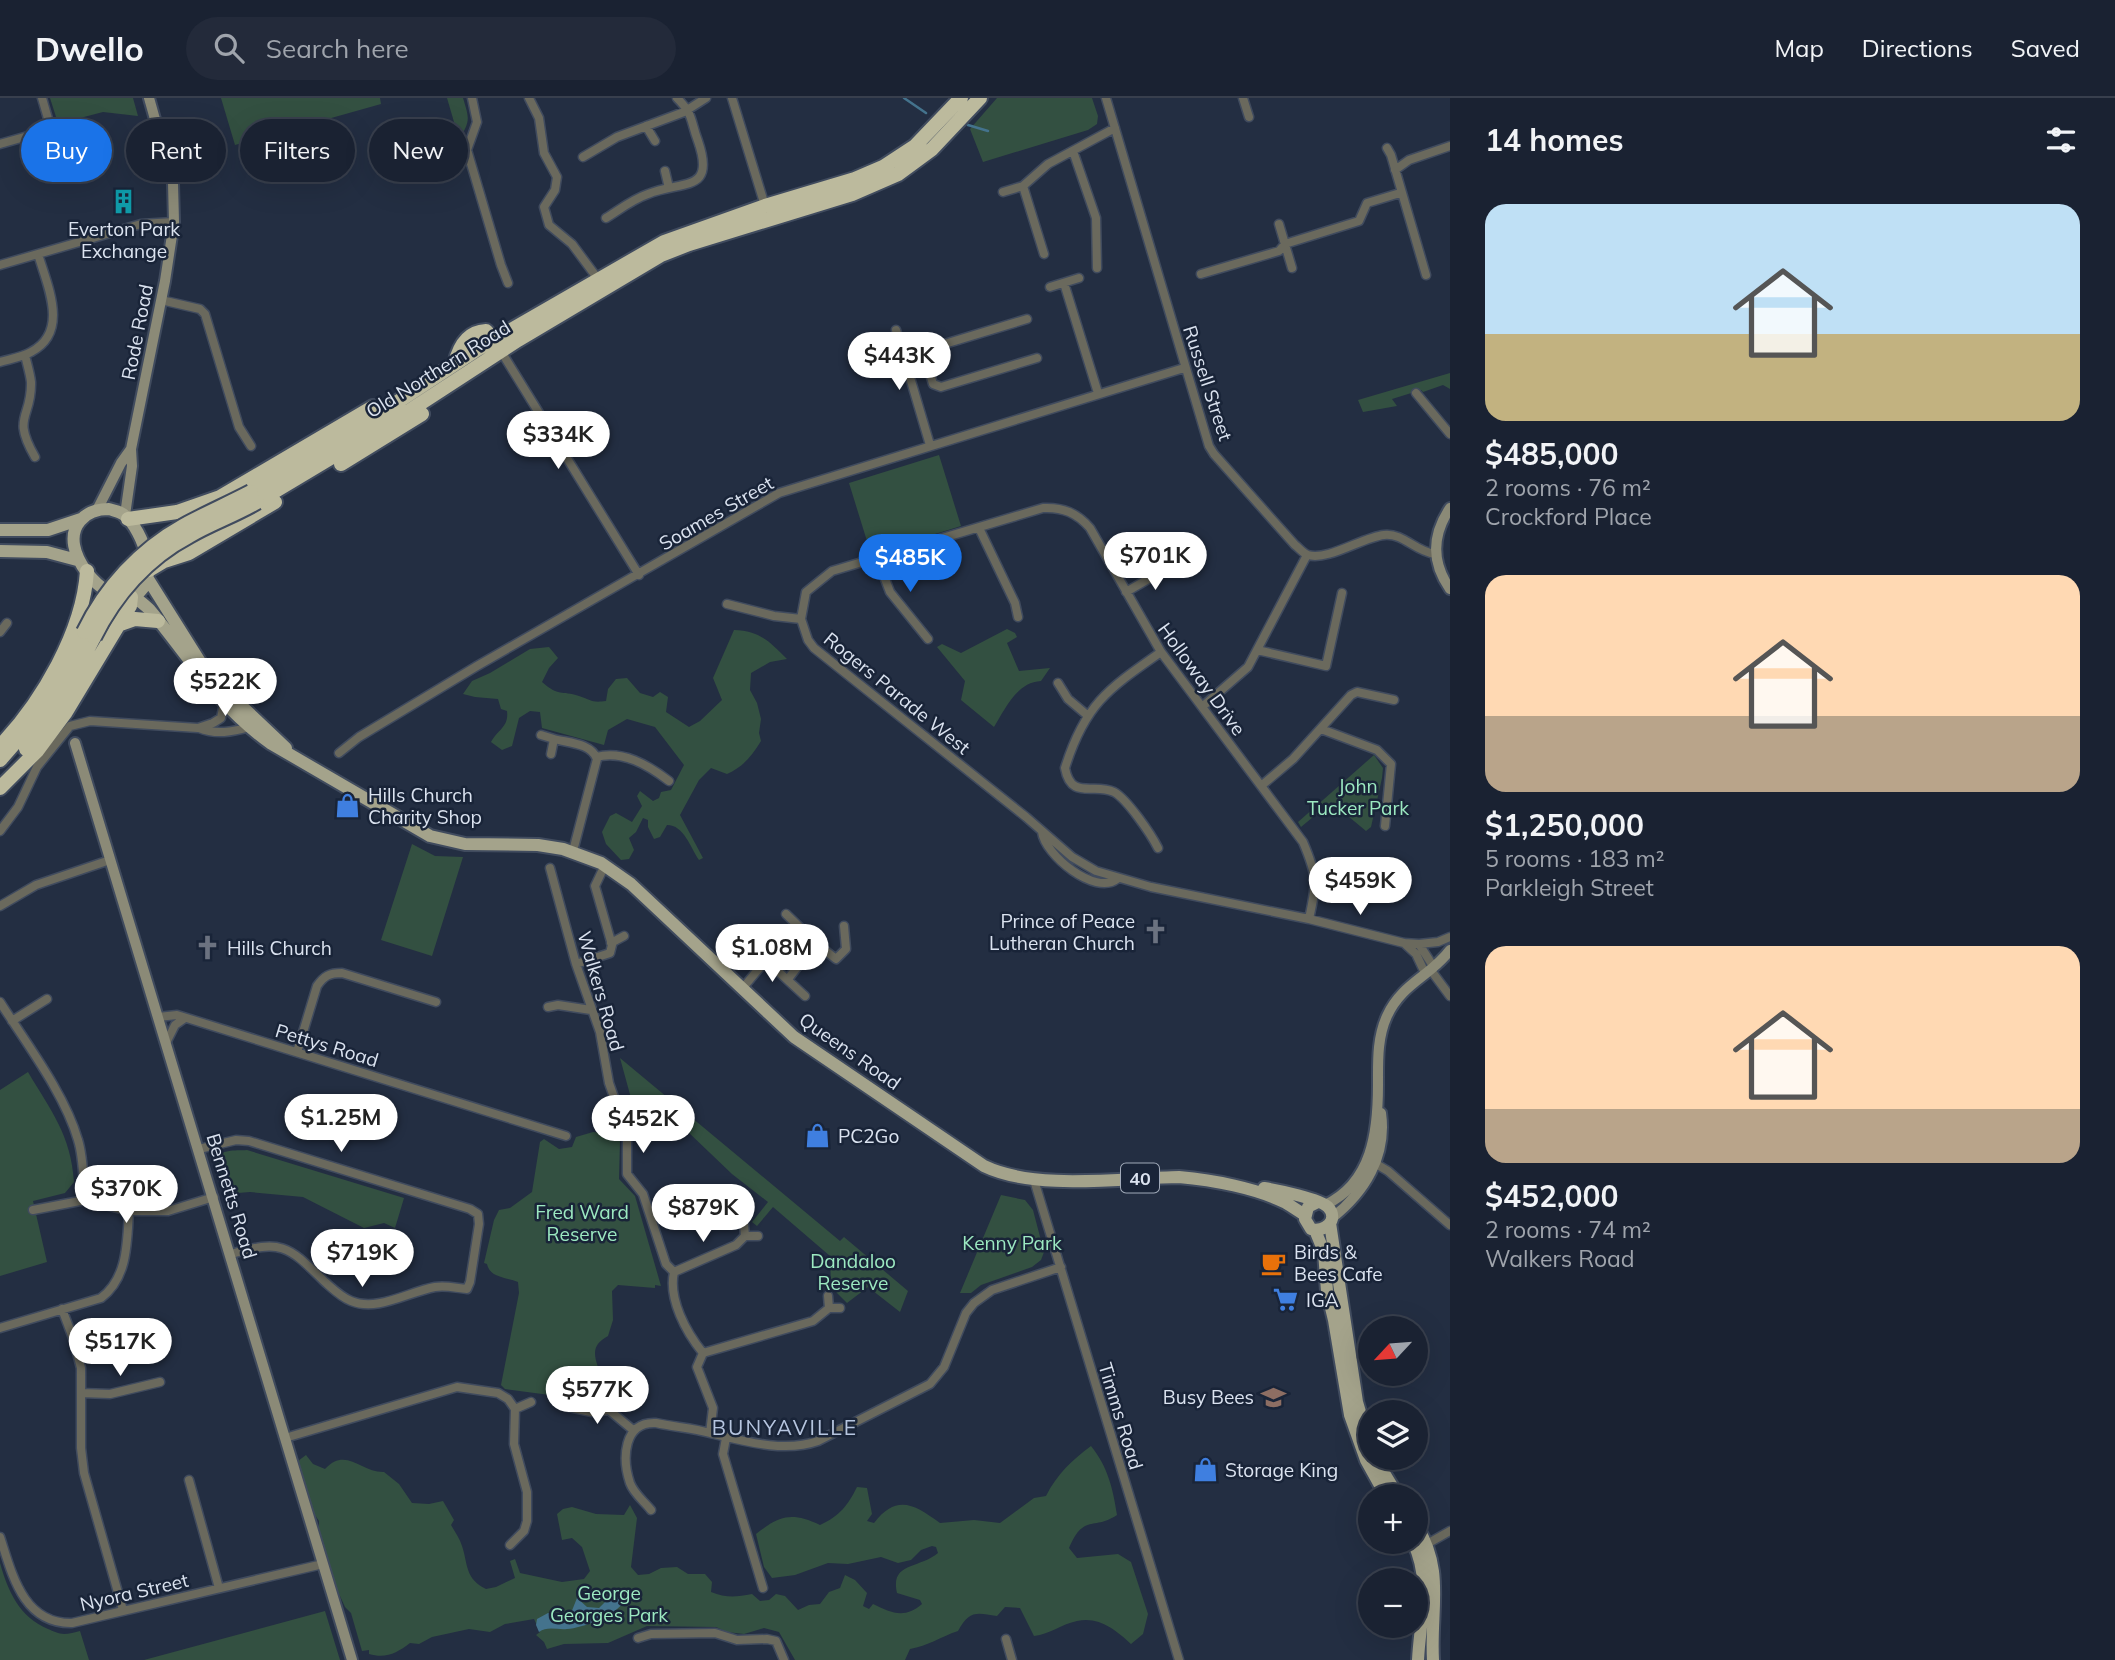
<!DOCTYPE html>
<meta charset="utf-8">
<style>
:root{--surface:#1a2232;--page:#232a3a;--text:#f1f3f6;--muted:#9fa4ac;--line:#383f4d;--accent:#1a73e8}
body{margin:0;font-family:Mulish,sans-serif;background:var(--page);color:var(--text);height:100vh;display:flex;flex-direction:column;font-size:26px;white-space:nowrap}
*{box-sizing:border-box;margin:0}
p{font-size:23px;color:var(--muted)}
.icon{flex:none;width:38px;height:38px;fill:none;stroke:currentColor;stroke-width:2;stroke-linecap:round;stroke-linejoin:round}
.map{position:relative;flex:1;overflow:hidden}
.panel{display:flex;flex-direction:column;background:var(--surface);width:665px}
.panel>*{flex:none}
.banner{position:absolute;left:21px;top:21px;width:665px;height:63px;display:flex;gap:14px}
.needle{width:46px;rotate:244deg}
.tools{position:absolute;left:1358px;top:1218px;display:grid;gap:14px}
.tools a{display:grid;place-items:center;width:70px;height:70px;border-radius:50%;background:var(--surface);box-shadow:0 7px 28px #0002,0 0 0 2px var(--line);font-size:35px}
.price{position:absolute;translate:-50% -60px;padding:0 16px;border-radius:24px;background:#fff;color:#222;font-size:23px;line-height:46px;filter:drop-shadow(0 2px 4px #0008)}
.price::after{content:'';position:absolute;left:50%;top:42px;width:21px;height:16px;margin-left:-10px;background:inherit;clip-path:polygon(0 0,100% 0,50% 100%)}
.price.selected{background:var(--accent);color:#fff}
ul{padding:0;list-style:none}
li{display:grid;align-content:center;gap:14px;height:371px;padding:0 35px}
li span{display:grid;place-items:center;height:217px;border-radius:21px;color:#555}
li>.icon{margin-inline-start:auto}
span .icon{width:126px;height:126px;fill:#fffc;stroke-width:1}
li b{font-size:30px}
h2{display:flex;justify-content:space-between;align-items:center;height:84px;padding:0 35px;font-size:30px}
.tag{padding:0 24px;border-radius:32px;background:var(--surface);box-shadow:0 7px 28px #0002,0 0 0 2px var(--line);font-size:24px;line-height:63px}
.tag.selected{background:var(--accent);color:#fff}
header{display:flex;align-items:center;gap:42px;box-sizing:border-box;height:98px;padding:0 35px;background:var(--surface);border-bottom:2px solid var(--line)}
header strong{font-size:33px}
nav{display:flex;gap:38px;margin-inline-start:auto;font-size:24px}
.search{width:490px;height:63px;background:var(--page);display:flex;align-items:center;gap:18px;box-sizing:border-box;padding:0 24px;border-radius:38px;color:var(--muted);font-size:26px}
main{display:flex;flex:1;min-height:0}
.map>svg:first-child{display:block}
</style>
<header>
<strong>Dwello</strong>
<div class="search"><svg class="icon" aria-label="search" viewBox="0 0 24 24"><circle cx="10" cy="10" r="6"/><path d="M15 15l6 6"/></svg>Search here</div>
<nav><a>Map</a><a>Directions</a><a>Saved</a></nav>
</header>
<main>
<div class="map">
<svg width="1450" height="1562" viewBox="0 0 1450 1562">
<rect width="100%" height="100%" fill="#232e42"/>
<!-- green -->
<path fill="#335041" d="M50 0H133L138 18 103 14 61 25 57 22Z
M221 0H380L381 6 235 47Z
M447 0H463C469 20 471 23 459 41Z
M997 0H1092L1098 18 1097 26 1088 32 983 64 970 31Z
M1450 275V291L1443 287 1423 294 1421 292 1392 301 1397 308 1363 314 1358 302Z
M939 357 961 428 871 456 849 385Z
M1007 531 1015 535 1017 539 1007 545 1019 573 1050 570 1041 583C1017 584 1005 611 994 629L961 602 965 583 937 549 942 546 961 555Z
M734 532C760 533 769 543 787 561L770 564 751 575 750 592 757 605 761 621 759 635 761 643C752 658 743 669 727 676L711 670 699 682 680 717 703 760 699 762C690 749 684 727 667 727L660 739 654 741 648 729V722L643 720 636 734 629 740 634 752 629 761 621 762 606 746 602 734 610 718 616 715 632 724 642 708 637 698 640 693 653 703 659 700 661 694 671 692 684 667 655 629 627 621 608 632 604 647 542 630 540 614 530 613 519 620 512 648 502 652 491 644C498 631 509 629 507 613L501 611 498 601 475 599 463 596 472 583 490 575 530 551 549 549 558 560 549 570 542 584C559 599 561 592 579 598 592 602 591 605 606 603L608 591 616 581 627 580 640 595 653 599 660 594 668 599 666 614 689 629 700 623 722 602 713 580Z
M1374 657 1383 670 1382 680 1371 729 1366 733 1331 704 1301 729 1298 724Z
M412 746 435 758 463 759 432 858 381 842Z
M620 960 840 1143 844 1139 908 1193 900 1214 868 1189 847 1205 831 1189 830 1158 773 1109 757 1128 752 1124 768 1104 732 1076 664 1011 640 1033Z
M28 974C51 1013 71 1037 74 1084L65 1095 33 1103 47 1164 0 1178V992Z
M593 1034 616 1036 620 1043 619 1081 635 1098 661 1188 655 1187V1190L618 1187 612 1193 613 1222 608 1238C593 1246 593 1255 598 1269 588 1279 589 1291 580 1301L505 1291 501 1287 519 1195 518 1184C506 1179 490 1180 487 1166L484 1165 494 1122 499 1112 510 1110 532 1094 540 1044 544 1041 559 1051 572 1049 576 1039Z
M247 1052 404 1100 395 1130 384 1125 364 1130 303 1099 250 1094 225 1096 215 1064C219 1050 235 1053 247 1052Z
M1001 1097 1025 1102 1033 1112 1044 1154 1041 1162 1032 1169 981 1187 971 1195H960Z
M1091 1348C1108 1369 1113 1391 1117 1417 1093 1433 1084 1415 1069 1450L1077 1460 1118 1456 1131 1464 1148 1516 1143 1536 1131 1546C1116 1532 1099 1518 1077 1523 1062 1526 1050 1536 1034 1538L1020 1510 1005 1509 997 1518C975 1514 969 1513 958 1533 940 1539 928 1548 910 1551L905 1562H795L779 1534 764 1530 744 1536 727 1534 716 1529 647 1528 608 1545 564 1546 547 1551 544 1544 536 1537 540 1534 534 1521 505 1526 490 1534 469 1531 432 1539 419 1546 410 1545C397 1555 386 1561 369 1556V1552L362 1553 351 1515 345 1509 334 1485 319 1433V1423L313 1414 298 1363 306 1357 313 1366 325 1371C346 1348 362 1375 384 1374L399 1386 412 1405 429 1406 443 1403 454 1422 451 1427C455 1434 460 1441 462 1448 468 1466 465 1481 486 1491L496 1489 515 1480 510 1463 515 1461 520 1475 562 1484 584 1481 590 1473 582 1449 572 1440 562 1442 557 1416 563 1411 572 1409 596 1416 624 1417 630 1407 637 1420 631 1469 638 1477 649 1476 661 1470 677 1469 688 1476H705L712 1484 711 1494C726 1500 736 1499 752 1496L760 1503 769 1502 776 1496 785 1498 798 1512 809 1507 820 1506 829 1494 840 1490 845 1477 855 1482 867 1495 863 1508 869 1511 873 1506C891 1515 905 1521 922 1506L920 1502 897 1495C890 1464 919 1471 938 1455L936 1449 932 1448 921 1452 911 1462 898 1465 881 1459 848 1466 828 1465 795 1477 772 1480 764 1469 756 1436C780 1417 792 1414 820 1427 840 1418 848 1407 857 1389L867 1390 872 1416 867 1423 874 1425C897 1395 915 1407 940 1425L974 1422 1000 1425 1034 1400 1046 1398C1057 1376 1072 1362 1091 1348Z
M0 1465C8 1493 19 1519 48 1531 53 1533 59 1536 64 1536 69 1536 75 1534 80 1533L89 1562H0Z
M325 1513 340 1562H144Z"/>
<!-- water -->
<path fill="#44738d" d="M616 1497 622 1506C613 1518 583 1530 567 1531 557 1532 547 1528 539 1534L536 1527 537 1521 548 1515 559 1517 571 1515 577 1500 587 1509 599 1510 610 1499Z"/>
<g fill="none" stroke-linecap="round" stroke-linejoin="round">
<!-- stream -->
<path stroke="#44738d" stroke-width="2.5" d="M904 0 926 15
M968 27 988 33"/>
<defs>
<path id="street" d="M42 0 51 31
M472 0 477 24 467 52 501 167 508 185
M529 0 539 20 544 55 557 79 555 92 544 109 549 127 572 146 598 181
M732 0 766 111
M1106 0 1209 348 1214 356 1295 447C1299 450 1304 456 1308 457 1328 463 1363 439 1384 437 1404 435 1414 453 1435 456
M1243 0 1249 19
M646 28 655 43
M0 46 74 25
M1387 50 1391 57 1426 177
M1073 53 1096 120 1097 170
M583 59 617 39 684 14 706 0
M1395 72 1409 62 1450 48
M665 73 669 90
M1023 88 1044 156
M1003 94 1023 88 1048 66 1115 30
M606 120C619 112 633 101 648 96 683 82 716 95 698 43 690 22 694 17 677 0
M1279 126 1292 170
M0 167 141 126 174 124
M1201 176 1279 153 1285 146 1359 123 1367 105 1400 95
M1064 185 1098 295
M1050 189 1079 180
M161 202 200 211 205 216 239 329 251 348
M1027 221 928 251 924 255 933 286 941 289 1037 260
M896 232 930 347
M499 250 639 477
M25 257C27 266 30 275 31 284 32 321 11 317 35 359
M0 264C10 261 22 259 31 254 70 234 47 187 38 156
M1416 295 1450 336
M979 430 1015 505 1018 519
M877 460 890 494 928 541
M1126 494 1169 469
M727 506 774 518 801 521 808 542 814 550 1026 719 1072 759 1096 773 1151 789 1309 821 1404 845 1419 846 1433 868
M801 521 806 494 832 473 1043 410C1063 409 1077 415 1090 430L1161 554 1303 744C1318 779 1317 784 1309 821
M0 534 7 525
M1257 552 1326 568 1342 495
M1058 585 1068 601 1087 617
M1202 609 1248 569 1307 457
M199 630C216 637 232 634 250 629
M1321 631 1377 652 1391 666 1385 728
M541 637 554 641 551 656
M554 641C569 645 591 645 597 661L573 753
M339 655 359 639 477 568 779 395 1184 270
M596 659C623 652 648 667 669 683
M1261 688 1293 661 1351 597 1357 594 1394 602
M0 733 18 709 37 669 70 628 90 623 198 630 213 625 221 620 224 605
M1042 734C1045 757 1095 798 1117 781
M1158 750C1151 736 1127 701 1114 694 1094 684 1071 703 1065 670 1085 606 1108 591 1161 554
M550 770 576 866 600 934 609 985 627 1036V1076L643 1096 666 1166 674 1174C668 1201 686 1234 703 1255L697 1269 713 1310 710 1335
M0 808 36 787 110 762
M786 816 816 845 788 881
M611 845 624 838
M816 845 836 861 846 851 844 828
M1404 845 1416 856 1425 875
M1419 846 1438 844 1450 839
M757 854 805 898
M576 866 610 855 612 847 595 788 605 767
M1430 871 1450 898
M742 891 766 862
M0 904C26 945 65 996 78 1042 84 1061 83 1083 85 1102
M548 909 558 907 591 912
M158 919 177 917 566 1038
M12 923 47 901
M167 943 175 927 185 920
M297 954 317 888C324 878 329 875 342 875L436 904
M199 1051 236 1042 249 1043 470 1111 478 1116 479 1126 470 1184 467 1191C455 1190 446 1187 435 1189 408 1194 377 1214 351 1203 341 1199 333 1191 325 1184 288 1148 283 1141 231 1156
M1371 1063 1388 1073 1450 1127
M1034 1082 1179 1562
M33 1112 85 1102 129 1113H168L214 1099
M744 1126 745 1138H758
M674 1174 736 1147 745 1138
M828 1198 829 1210H840
M62 1211 73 1240 81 1270V1350L84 1375 123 1512
M0 1230 101 1200C128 1180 127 1144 129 1113
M703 1255 813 1223 829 1210
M81 1295 110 1296 160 1284
M568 1309 591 1314 609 1312 633 1332
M515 1311 531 1304
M285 1340 457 1289 498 1295 508 1301 515 1311 514 1346 527 1394V1423L524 1433 510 1447
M726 1340 723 1356 763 1490
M189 1382 219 1490
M651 1412C644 1403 634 1396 630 1385 622 1361 623 1323 656 1325 674 1329 693 1330 710 1335 744 1343 784 1355 818 1343L930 1286 944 1269 966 1215 974 1205 992 1192 1061 1169
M0 1439C12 1476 23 1526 72 1525L323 1466
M1427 1446 1450 1433
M638 1540 651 1536 715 1535 737 1542 767 1541 776 1543 784 1562
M1006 1541 1012 1562"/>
<path id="secondary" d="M1450 410C1432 437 1431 464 1450 491
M97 412 121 365 131 351
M125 417 132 368 131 351 165 183 174 124 173 85 149 0
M75 645 352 1562
M1325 1107C1372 1085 1378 1034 1378 987 1378 963 1377 940 1387 918 1402 885 1431 878 1450 852
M1332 1120C1365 1094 1387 1058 1381 1015"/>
<path id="primary" d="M109 411C114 413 120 413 124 417 143 431 164 489 130 499 105 506 56 451 80 423 87 414 98 411 109 411Z
M0 432H48L81 421
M0 453 47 454 77 462
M148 481 202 567 229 596 286 650
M134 498C139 503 145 507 150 512 191 561 216 606 270 645L430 738 465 746 538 747 563 751 601 765 631 786 794 939 984 1068C1036 1093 1121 1080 1179 1079 1213 1082 1256 1090 1286 1105 1293 1109 1298 1113 1305 1117
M1264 1090C1277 1092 1320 1101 1328 1109 1340 1122 1324 1135 1311 1131L1305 1121 1308 1109 1316 1105
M1330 1125 1357 1304 1370 1348
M1315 1132 1324 1154 1327 1193 1334 1222 1350 1317 1366 1362 1386 1398
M1375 1360 1398 1398
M1416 1427C1445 1472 1430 1512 1433 1562
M1413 1444C1432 1483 1420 1521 1418 1562"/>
<path id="highway" d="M455 266C459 249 467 234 486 233L494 242
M341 366 422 316
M251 394 373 320 478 251 664 144 765 108 855 81 883 69 915 48 961 0
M257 404 409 313 518 242 661 157 689 146 852 96 898 76 932 51 980 0
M128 421 177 414 220 399 373 309
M149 472 164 463 189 455 275 404
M118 527 135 521 158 523
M0 648C42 604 83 534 87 473
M26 651 62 601 94 539
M0 662C36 623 60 581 84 534
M0 690 37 653 66 614 130 508 131 499"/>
</defs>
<!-- street casing -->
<use href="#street" stroke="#404b5e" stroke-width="11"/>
<!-- secondary casing -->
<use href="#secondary" stroke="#404b5e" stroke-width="14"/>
<!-- primary casing -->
<use href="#primary" stroke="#404b5e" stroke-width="16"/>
<!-- highway casing -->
<use href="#highway" stroke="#404b5e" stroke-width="18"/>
<!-- street -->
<use href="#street" stroke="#6a695d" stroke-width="8"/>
<!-- secondary -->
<use href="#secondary" stroke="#8b8a77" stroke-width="10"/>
<!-- primary -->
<use href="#primary" stroke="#a4a38b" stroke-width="12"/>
<!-- highway -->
<use href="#highway" stroke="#bcba9d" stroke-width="14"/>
<defs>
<path id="highway-bridge" d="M84 534C105 490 140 452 183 428 205 416 228 406 251 394
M94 539C115 497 147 460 189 438 211 425 235 417 257 404"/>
</defs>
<!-- highway-bridge casing -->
<use href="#highway-bridge" stroke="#404b5e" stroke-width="18" stroke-linecap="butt"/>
<!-- highway-bridge -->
<use href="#highway-bridge" stroke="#bcba9d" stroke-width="14"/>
</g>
<!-- icons -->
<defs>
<symbol id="building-bare" viewBox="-9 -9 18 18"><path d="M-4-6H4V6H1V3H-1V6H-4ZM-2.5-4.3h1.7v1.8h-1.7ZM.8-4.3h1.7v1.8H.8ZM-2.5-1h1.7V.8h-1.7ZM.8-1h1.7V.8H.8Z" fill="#0f9aa8" stroke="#192438" stroke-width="2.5" paint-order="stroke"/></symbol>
<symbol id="shop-bare" viewBox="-9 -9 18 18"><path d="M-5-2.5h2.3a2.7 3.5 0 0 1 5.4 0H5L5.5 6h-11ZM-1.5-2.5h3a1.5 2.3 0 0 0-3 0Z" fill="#3f7fe0" stroke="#192438" stroke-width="2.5" paint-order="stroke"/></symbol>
<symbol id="church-bare" viewBox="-9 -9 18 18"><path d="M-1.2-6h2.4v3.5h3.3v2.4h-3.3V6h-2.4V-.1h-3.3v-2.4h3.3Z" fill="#6b7280" stroke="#192438" stroke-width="2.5" paint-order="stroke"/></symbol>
<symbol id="cafe-bare" viewBox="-9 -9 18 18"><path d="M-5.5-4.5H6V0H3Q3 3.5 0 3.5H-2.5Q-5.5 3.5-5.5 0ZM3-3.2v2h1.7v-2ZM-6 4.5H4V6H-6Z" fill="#e8710a" stroke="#192438" stroke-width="2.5" paint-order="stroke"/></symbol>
<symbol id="supermarket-bare" viewBox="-9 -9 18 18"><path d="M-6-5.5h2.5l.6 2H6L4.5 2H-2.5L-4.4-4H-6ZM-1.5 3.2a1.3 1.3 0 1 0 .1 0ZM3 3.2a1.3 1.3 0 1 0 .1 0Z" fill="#3f7fe0" stroke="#192438" stroke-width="2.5" paint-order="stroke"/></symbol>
<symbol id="school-bare" viewBox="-9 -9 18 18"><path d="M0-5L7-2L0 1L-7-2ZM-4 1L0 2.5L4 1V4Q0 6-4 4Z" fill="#8d6e63" stroke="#192438" stroke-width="2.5" paint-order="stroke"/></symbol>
</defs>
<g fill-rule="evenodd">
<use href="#building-bare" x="106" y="86" width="35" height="35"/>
<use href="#shop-bare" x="330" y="690" width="35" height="35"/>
<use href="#church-bare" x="1138" y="816" width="35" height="35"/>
<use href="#church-bare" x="190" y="832" width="35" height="35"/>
<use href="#shop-bare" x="800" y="1020" width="35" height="35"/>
<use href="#cafe-bare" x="1256" y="1148" width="35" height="35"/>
<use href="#supermarket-bare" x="1268" y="1184" width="35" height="35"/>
<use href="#school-bare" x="1256" y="1282" width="35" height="35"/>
<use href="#shop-bare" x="1188" y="1354" width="35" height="35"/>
</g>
<g text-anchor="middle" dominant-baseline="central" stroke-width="5" stroke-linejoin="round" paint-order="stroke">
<!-- shield labels -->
<rect fill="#192438" stroke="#a1aab9" stroke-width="2" x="1121" y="1065.5" width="38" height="29" rx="5"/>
<g font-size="18" font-weight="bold" fill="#dbe3f0">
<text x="1140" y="1080">40</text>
</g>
<!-- poi labels -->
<g font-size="19" fill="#dbe3f0" stroke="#192438" text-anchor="start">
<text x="124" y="131" text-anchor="middle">Everton Park<tspan x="124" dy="22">Exchange</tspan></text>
<text x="368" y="697">Hills Church<tspan x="368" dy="22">Charity Shop</tspan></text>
<text x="1135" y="823" text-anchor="end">Prince of Peace<tspan x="1135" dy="22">Lutheran Church</tspan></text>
<text x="227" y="850">Hills Church</text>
<text x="838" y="1038">PC2Go</text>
<text x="1294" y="1154">Birds &amp;<tspan x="1294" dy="22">Bees Cafe</tspan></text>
<text x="1306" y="1202">IGA</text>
<text x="1254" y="1299" text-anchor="end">Busy Bees</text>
<text x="1225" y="1372">Storage King</text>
</g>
<!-- street labels -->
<g font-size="19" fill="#dbe3f0" stroke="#192438">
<text transform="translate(137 234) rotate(-79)">Rode Road</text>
<text transform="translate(438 271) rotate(-32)">Old Northern Road</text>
<text transform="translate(1208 285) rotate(72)">Russell Street</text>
<text transform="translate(716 415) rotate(-30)">Soames Street</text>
<text transform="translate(1202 581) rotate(54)">Holloway Drive</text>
<text transform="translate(897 595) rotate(39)">Rogers Parade West</text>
<text transform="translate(601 893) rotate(74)">Walkers Road</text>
<text transform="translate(327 947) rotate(17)">Pettys Road</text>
<text transform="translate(850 953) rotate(35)">Queens Road</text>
<text transform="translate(232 1098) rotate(73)">Bennetts Road</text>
<text transform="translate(1121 1318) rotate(73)">Timms Road</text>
<text transform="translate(134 1494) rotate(-13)">Nyora Street</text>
</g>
<!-- park labels -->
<g font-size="19" fill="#9ce9c1" stroke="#192438">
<text x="1358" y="688">John<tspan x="1358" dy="22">Tucker Park</tspan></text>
<text x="582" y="1114">Fred Ward<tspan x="582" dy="22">Reserve</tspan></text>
<text x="1012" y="1145">Kenny Park</text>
<text x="853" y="1163">Dandaloo<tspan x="853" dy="22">Reserve</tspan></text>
<text x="609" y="1495">George<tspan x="609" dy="22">Georges Park</tspan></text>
</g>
<!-- neighbourhood labels -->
<g font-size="21" letter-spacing="2" fill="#b6c5df" stroke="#192438">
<text x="785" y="1329">BUNYAVILLE</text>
</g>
</g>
</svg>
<div class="tools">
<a><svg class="needle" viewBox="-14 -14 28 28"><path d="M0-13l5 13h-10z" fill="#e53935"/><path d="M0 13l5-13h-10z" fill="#9fa4ac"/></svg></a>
<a><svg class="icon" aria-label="layers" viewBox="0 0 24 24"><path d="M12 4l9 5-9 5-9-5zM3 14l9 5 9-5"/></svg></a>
<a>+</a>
<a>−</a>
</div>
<b class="price" style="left:899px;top:294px">$443K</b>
<b class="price" style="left:558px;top:373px">$334K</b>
<b class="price" style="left:1155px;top:494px">$701K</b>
<b class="price selected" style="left:910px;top:496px">$485K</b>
<b class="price" style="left:225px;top:620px">$522K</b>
<b class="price" style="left:1360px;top:819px">$459K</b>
<b class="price" style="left:772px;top:886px">$1.08M</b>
<b class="price" style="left:341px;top:1056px">$1.25M</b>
<b class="price" style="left:643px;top:1057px">$452K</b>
<b class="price" style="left:126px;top:1127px">$370K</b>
<b class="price" style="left:703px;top:1146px">$879K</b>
<b class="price" style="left:362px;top:1191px">$719K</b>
<b class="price" style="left:120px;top:1280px">$517K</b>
<b class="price" style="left:597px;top:1328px">$577K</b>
<div class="banner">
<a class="tag selected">Buy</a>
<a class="tag">Rent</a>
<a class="tag">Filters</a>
<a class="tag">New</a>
</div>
</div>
<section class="panel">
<h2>14 homes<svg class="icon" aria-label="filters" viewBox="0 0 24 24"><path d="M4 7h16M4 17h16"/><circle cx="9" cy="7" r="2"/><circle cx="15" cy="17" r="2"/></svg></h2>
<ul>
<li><span style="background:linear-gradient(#bfe0f5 60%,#c2b280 0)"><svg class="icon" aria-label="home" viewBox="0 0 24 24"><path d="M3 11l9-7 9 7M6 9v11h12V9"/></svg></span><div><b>$485,000</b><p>2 rooms · 76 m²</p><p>Crockford Place</p></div></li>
<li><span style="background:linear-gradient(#ffd9b3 65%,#b9a48a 0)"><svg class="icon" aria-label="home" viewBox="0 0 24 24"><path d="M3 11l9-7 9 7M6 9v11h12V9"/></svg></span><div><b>$1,250,000</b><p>5 rooms · 183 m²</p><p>Parkleigh Street</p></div></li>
<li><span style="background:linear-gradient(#ffd9b3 75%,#b9a48a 0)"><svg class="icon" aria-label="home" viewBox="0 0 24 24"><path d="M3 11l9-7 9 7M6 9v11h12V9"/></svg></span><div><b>$452,000</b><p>2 rooms · 74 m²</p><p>Walkers Road</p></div></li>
</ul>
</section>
</main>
